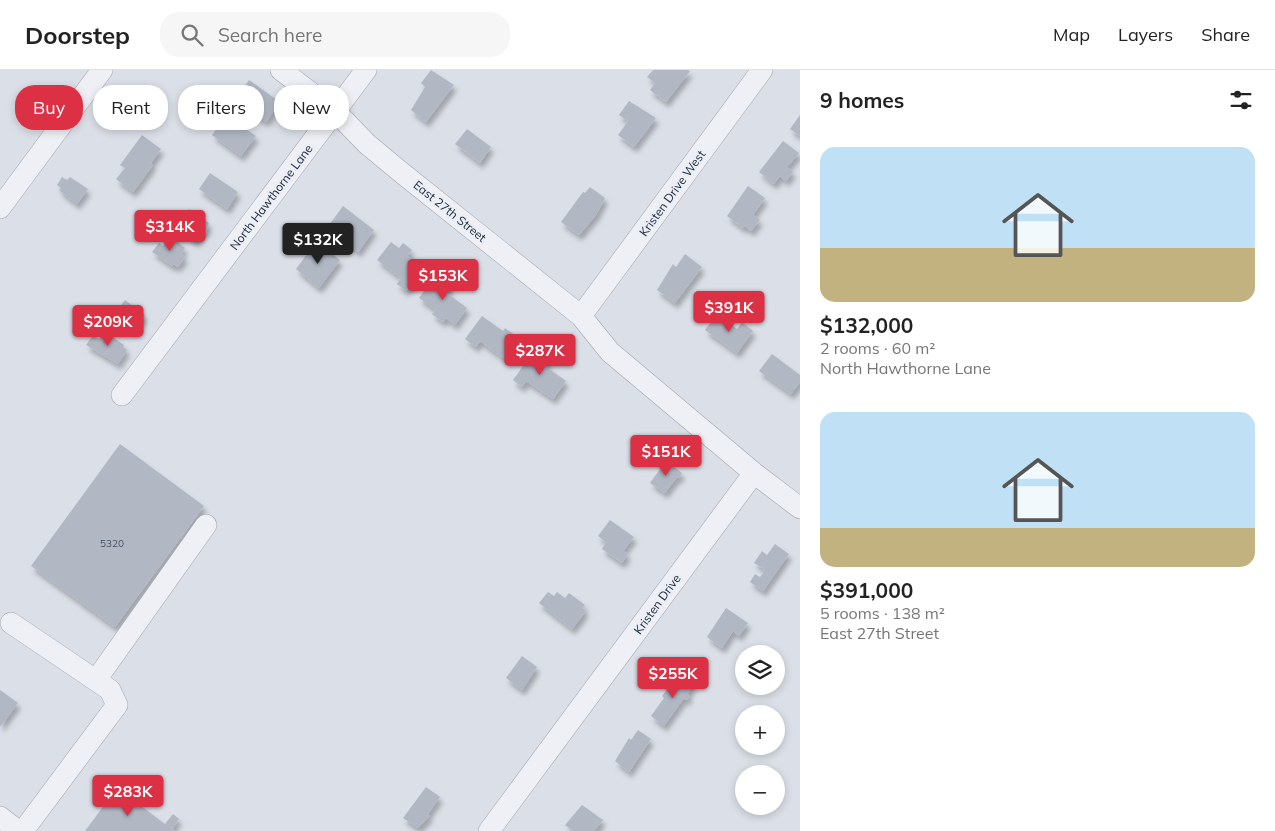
<!DOCTYPE html>
<meta charset="utf-8">
<style>
:root{--surface:#fff;--page:#f6f6f6;--text:#222;--muted:#767676;--line:#e0e0e0;--accent:#dc3045}
body{margin:0;font-family:Mulish,sans-serif;background:var(--page);color:var(--text);height:100vh;display:flex;flex-direction:column;font-size:19px;white-space:nowrap}
*{box-sizing:border-box;margin:0}
p{font-size:16px;color:var(--muted)}
.icon{flex:none;width:28px;height:28px;fill:none;stroke:currentColor;stroke-width:2;stroke-linecap:round;stroke-linejoin:round}
.map{position:relative;flex:1;overflow:hidden}
.panel{display:flex;flex-direction:column;background:var(--surface);width:475px}
.panel>*{flex:none}
.guide{position:absolute;left:15px;top:15px;width:475px;height:45px;display:flex;gap:10px}
.controls{position:absolute;left:735px;top:575px;display:grid;gap:10px}
.controls a{display:grid;place-items:center;width:50px;height:50px;border-radius:50%;background:var(--surface);box-shadow:0 2px 8px #0003;font-size:25px}
.price{position:absolute;translate:-50% -42px;padding:0 11px;border-radius:5px;background:var(--accent);color:#fff;font-size:16px;line-height:32px;filter:drop-shadow(0 1px 2px #0008)}
.price::after{content:'';position:absolute;left:50%;top:30px;width:15px;height:11px;margin-left:-8px;background:inherit;clip-path:polygon(0 0,100% 0,50% 100%)}
.price.active{background:#222;color:#fff}
ul{padding:0;list-style:none}
li{display:grid;align-content:center;gap:10px;height:265px;padding:0 20px}
li span{display:grid;place-items:center;height:155px;border-radius:15px;color:#555}
li>.icon{margin-inline-start:auto}
span .icon{width:90px;height:90px;fill:#fffc;stroke-width:1}
li b{font-size:21px}
h2{display:flex;justify-content:space-between;align-items:center;height:60px;padding:0 20px;font-size:21px}
.chip{padding:0 18px;border-radius:20px;background:var(--surface);box-shadow:0 2px 8px #0003;font-size:18px;line-height:45px}
.chip.active{background:var(--accent);color:#fff}
header{display:flex;align-items:center;gap:30px;box-sizing:border-box;height:70px;padding:0 25px;background:var(--surface);border-bottom:1px solid var(--line)}
header strong{font-size:24px}
nav{display:flex;gap:28px;margin-inline-start:auto;font-size:18px}
.search{width:350px;height:45px;background:var(--page);display:flex;align-items:center;gap:12px;box-sizing:border-box;padding:0 18px;border-radius:20px;color:var(--muted);font-size:19px}
main{display:flex;flex:1;min-height:0}
.map>svg:first-child{display:block}
</style>
<header>
<strong>Doorstep</strong>
<div class="search"><svg class="icon" aria-label="search" viewBox="0 0 24 24"><circle cx="10" cy="10" r="6"/><path d="M15 15l6 6"/></svg>Search here</div>
<nav><a>Map</a><a>Layers</a><a>Share</a></nav>
</header>
<main>
<div class="map">
<svg width="800" height="761" viewBox="0 0 800 761">
<defs>
<filter id="shadow"><feDropShadow dx="3" dy="5.5" stdDeviation="2.5" flood-color="#0004"/></filter>
</defs>
<rect width="100%" height="100%" fill="#dbdfe7"/>
<!-- building -->
<path fill="#b1b8c4" filter="url(#shadow)" d="M431 0 454 15 426 52 411 40 425 17 421 13Z
M653 0H688L690 1 666 32 650 20 655 13 647 7Z
M249 10 280 32 266 52 235 30Z
M629 31 656 48 634 77 618 65 628 51 619 45Z
M226 45 256 66 241 86 212 65Z
M800 45V66L790 59Z
M467 59 491 77 480 93 455 74Z
M142 65 161 79 151 93 153 95 133 122 116 109 125 98 120 95Z
M783 71 799 83 787 97 793 102 786 111 780 106 774 114 759 102Z
M210 103 238 122 227 139 199 119Z
M62 107 67 110 70 107 88 119 77 134 59 120 61 118 57 115Z
M748 116 765 128 753 145 760 150 751 161 745 156 743 158 727 146Z
M590 117 605 128 596 145 579 165 561 152 583 122 585 123Z
M343 136 374 160 358 182 327 158Z
M189 139 209 153 206 163 203 161 196 172 188 167 191 162 184 157 188 151 184 147Z
M170 166 185 178 181 184 185 187 178 197 174 194 172 196 152 182 159 173 163 176Z
M316 172 340 190 319 218 296 199Z
M391 172 399 178 403 173 412 180 407 186 425 199 406 221 397 214 401 208 377 190Z
M685 184 702 197 675 233 657 220 673 194 676 197Z
M436 204 452 215 447 223 467 238 455 255 446 248 443 252 432 244 436 240 419 228Z
M125 230 145 245 135 260 114 245Z
M717 244 737 259 742 252 753 261 737 283 705 260Z
M482 246 503 261 505 258 520 269 503 288 480 271 476 277 465 269Z
M104 261 124 275 123 277 127 280 118 294 86 275 93 265 99 269Z
M534 281 549 291 545 296 566 311 553 329 526 311 522 317 513 310Z
M772 284 800 305V312L791 324 759 301Z
M120 374 204 436 115 557 31 496Z
M666 391 682 403 679 408 677 407 665 423 650 413Z
M610 450 634 467 623 481 628 484 622 493 602 479 606 472 598 466Z
M775 474 789 484 763 521 750 512 755 504 760 507 763 503 764 499 754 493 762 481 767 485Z
M548 522 554 526 557 522 565 528 569 523 585 535 582 538 586 541 572 559 539 533Z
M726 538 748 553 739 566 733 561 722 578 707 567Z
M522 586 537 597 522 620 506 608Z
M679 604 694 615 687 624 690 626 687 630 684 628 664 656 651 646 664 628 662 626Z
M0 620 18 633 0 657Z
M638 660 651 669 629 702 615 691 629 668 631 670Z
M426 717 440 727 428 744 430 746 418 758 403 748Z
M117 718 165 754 173 744 179 749 172 759 175 761H85Z
M582 735 603 750 594 761H573L565 755Z"/>
<g fill="none" stroke-linecap="round" stroke-linejoin="round">
<defs>
<path id="minor" d="M281 0 336 42 367 74 402 103 581 246 610 282 754 403 800 438
M0 138 102 0
M581 246 762 0
M122 325 366 0
M11 553 110 620 117 635 23 761
M96 610 206 455
M0 747 18 761
M489 761 754 403"/>
</defs>
<!-- minor casing -->
<use href="#minor" stroke="#a0a6b1" stroke-width="22"/>
<!-- minor -->
<use href="#minor" stroke="#eef0f5" stroke-width="21"/>
</g>
<g text-anchor="middle" dominant-baseline="central" stroke-width="4" stroke-linejoin="round" paint-order="stroke">
<!-- number labels -->
<g font-size="10" fill="#465060">
<text x="112" y="473">5320</text>
</g>
<!-- street labels -->
<g font-size="12" fill="#232d3e" stroke="#eaeef5">
<text transform="translate(672 123) rotate(-54)">Kristen Drive West</text>
<text transform="translate(271 127) rotate(-53)">North Hawthorne Lane</text>
<text transform="translate(450 141) rotate(39)">East 27th Street</text>
<text transform="translate(657 534) rotate(-54)">Kristen Drive</text>
</g>
</g>
</svg>
<div class="controls">
<a><svg class="icon" aria-label="layers" viewBox="0 0 24 24"><path d="M12 4l9 5-9 5-9-5zM3 14l9 5 9-5"/></svg></a>
<a>+</a>
<a>−</a>
</div>
<b class="price" style="left:170px;top:182px">$314K</b>
<b class="price active" style="left:318px;top:195px">$132K</b>
<b class="price" style="left:443px;top:231px">$153K</b>
<b class="price" style="left:729px;top:263px">$391K</b>
<b class="price" style="left:108px;top:277px">$209K</b>
<b class="price" style="left:540px;top:306px">$287K</b>
<b class="price" style="left:666px;top:407px">$151K</b>
<b class="price" style="left:673px;top:629px">$255K</b>
<b class="price" style="left:128px;top:747px">$283K</b>
<div class="guide">
<a class="chip active">Buy</a>
<a class="chip">Rent</a>
<a class="chip">Filters</a>
<a class="chip">New</a>
</div>
</div>
<section class="panel">
<h2>9 homes<svg class="icon" aria-label="filters" viewBox="0 0 24 24"><path d="M4 7h16M4 17h16"/><circle cx="9" cy="7" r="2"/><circle cx="15" cy="17" r="2"/></svg></h2>
<ul>
<li><span style="background:linear-gradient(#bfe0f5 65%,#c2b280 0)"><svg class="icon" aria-label="home" viewBox="0 0 24 24"><path d="M3 11l9-7 9 7M6 9v11h12V9"/></svg></span><div><b>$132,000</b><p>2 rooms · 60 m²</p><p>North Hawthorne Lane</p></div></li>
<li><span style="background:linear-gradient(#bfe0f5 75%,#c2b280 0)"><svg class="icon" aria-label="home" viewBox="0 0 24 24"><path d="M3 11l9-7 9 7M6 9v11h12V9"/></svg></span><div><b>$391,000</b><p>5 rooms · 138 m²</p><p>East 27th Street</p></div></li>
</ul>
</section>
</main>
